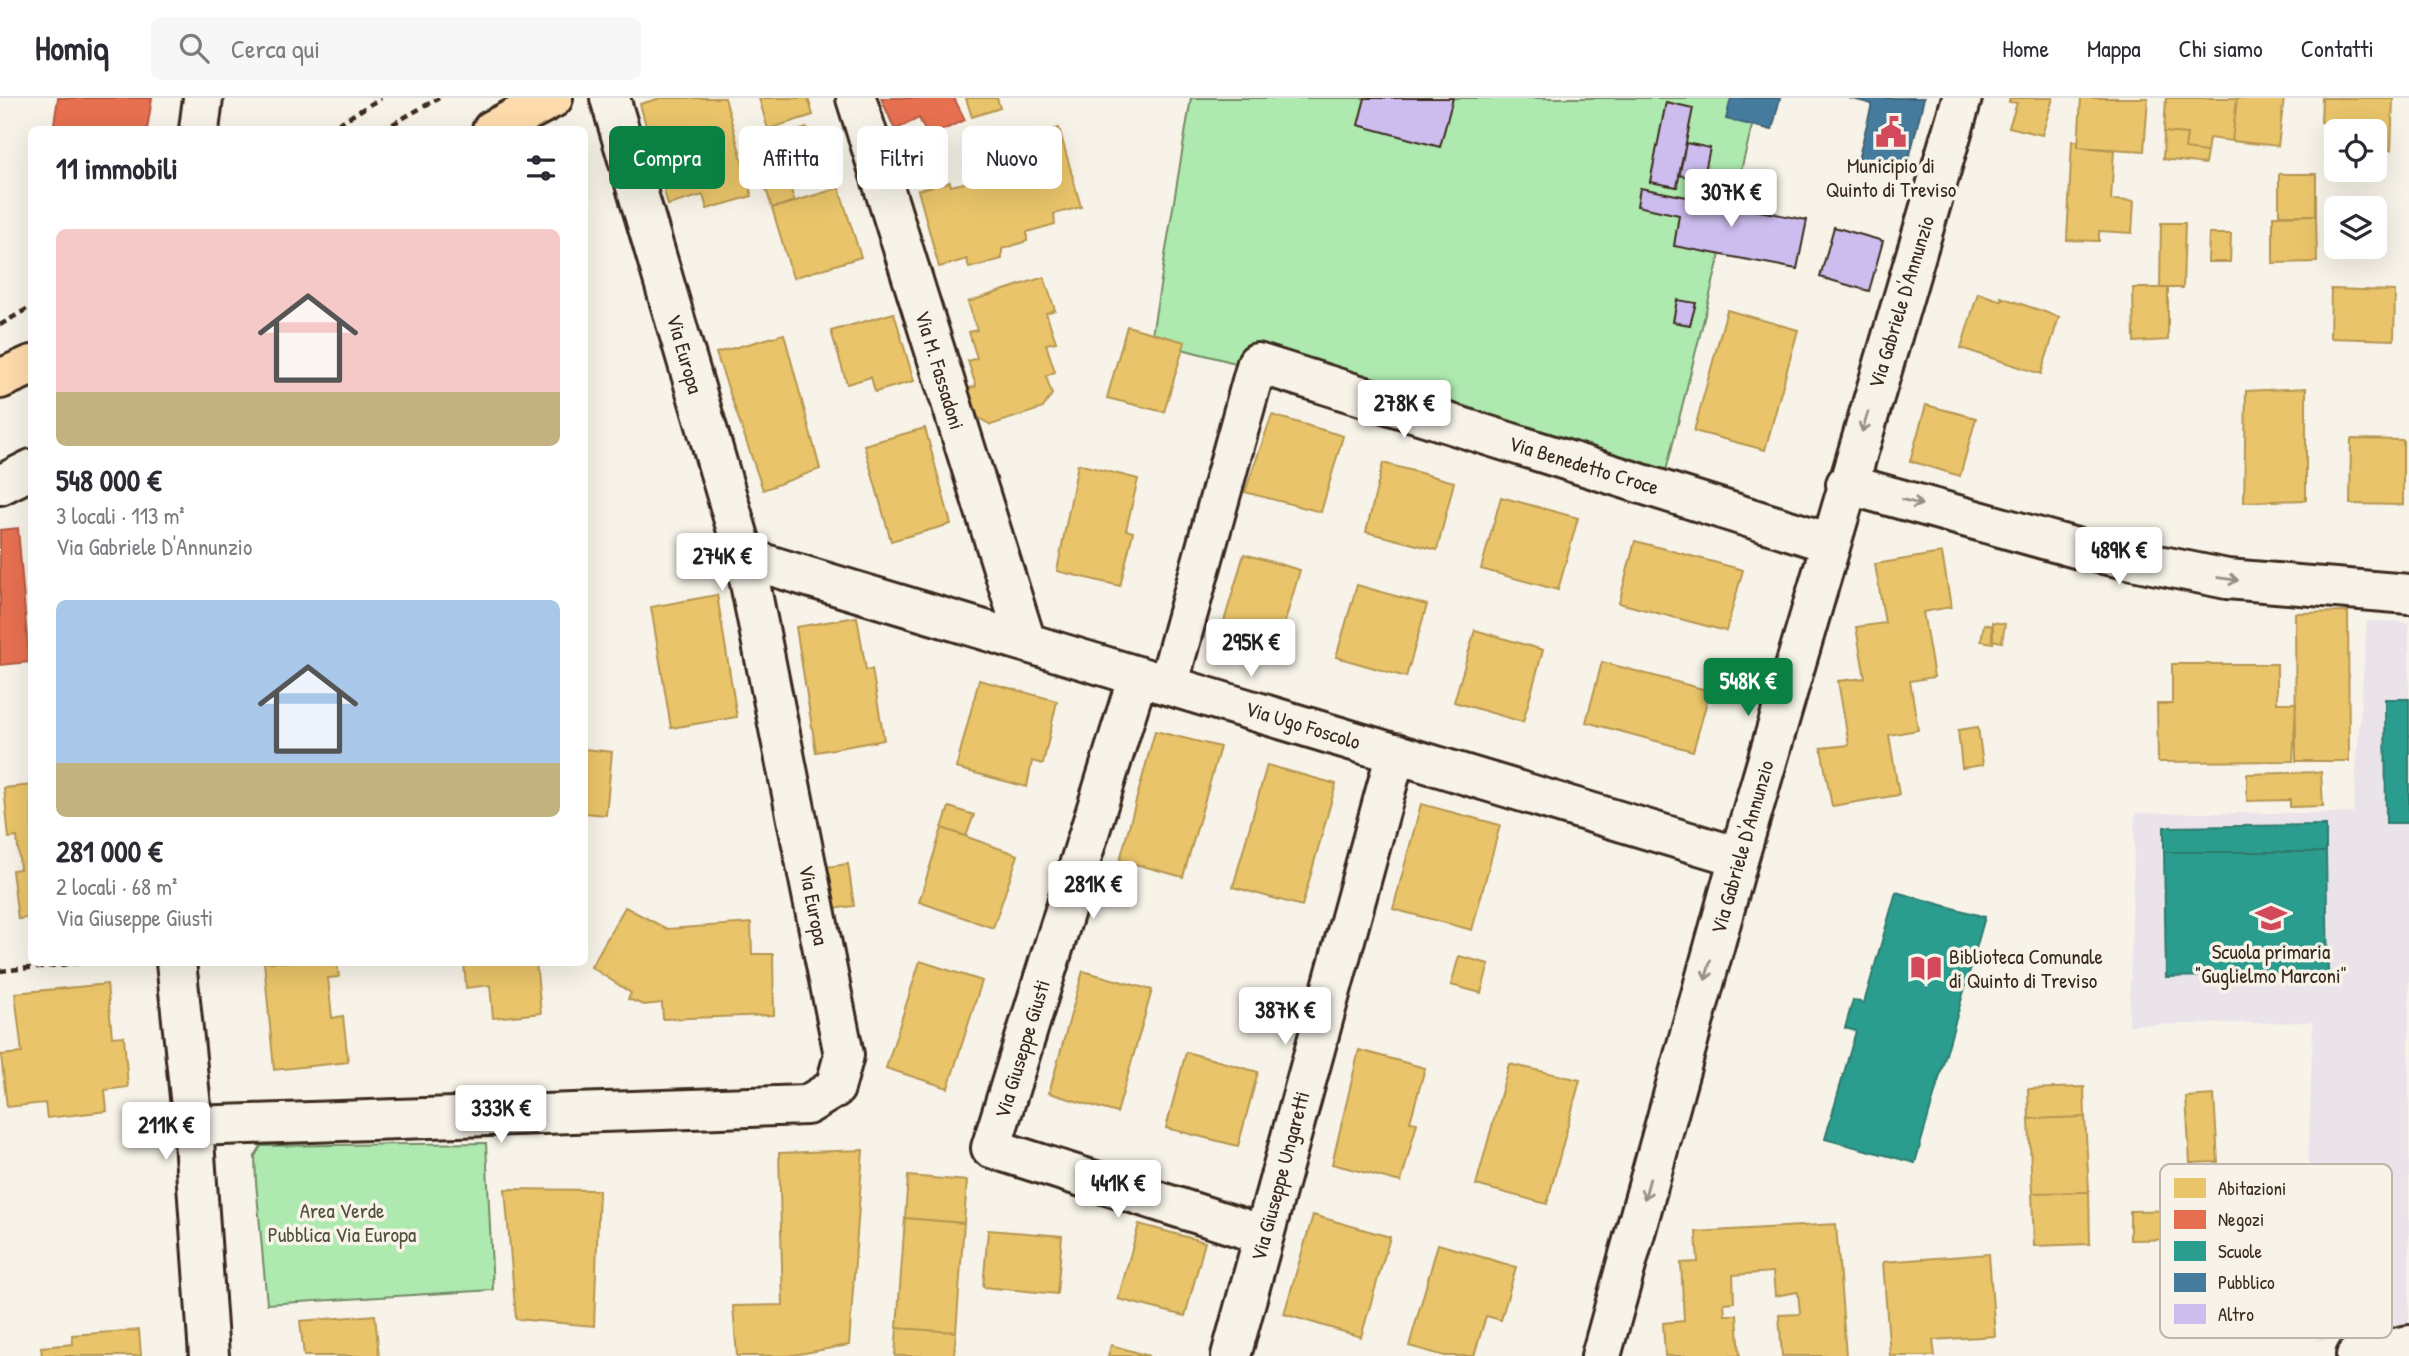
<!DOCTYPE html>
<html lang="it">
<meta charset="utf-8">
<style>
:root{--surface:#fff;--page:#f7f7f7;--text:#2b2b33;--muted:#7c7c81;--line:#e1e1e2;--accent:#0b8043}
body{margin:0;font-family:"Patrick Hand",sans-serif;background:var(--page);color:var(--text);height:100vh;display:flex;flex-direction:column;font-size:26px;white-space:nowrap}
*{box-sizing:border-box;margin:0}
p{font-size:23px;color:var(--muted)}
.icon{flex:none;width:38px;height:38px;fill:none;stroke:currentColor;stroke-width:2;stroke-linecap:round;stroke-linejoin:round}
.map{position:relative;flex:1;overflow:hidden}
.drawer{position:absolute;left:28px;top:28px;width:560px;height:840px;display:flex;flex-direction:column;background:var(--surface);border-radius:10px;box-shadow:0 7px 28px #0002}
.drawer>*{flex:none}
.top-card{position:absolute;left:609px;top:28px;width:665px;height:63px;display:flex;gap:14px}
.fabs{position:absolute;left:2324px;top:21px;display:grid;gap:14px}
.fabs a{display:grid;place-items:center;width:63px;height:63px;border-radius:10px;background:var(--surface);box-shadow:0 7px 28px #0002;font-size:35px}
.price{position:absolute;translate:-50% -60px;padding:0 16px;border-radius:7px;background:#fff;color:#222;font-size:23px;line-height:46px;filter:drop-shadow(0 2px 4px #0008)}
.price::after{content:'';position:absolute;left:50%;top:42px;width:21px;height:16px;margin-left:-10px;background:inherit;clip-path:polygon(0 0,100% 0,50% 100%)}
.price.active{background:var(--accent);color:#fff}
ul{padding:0;list-style:none}
li{display:grid;align-content:center;gap:14px;height:371px;padding:0 28px}
li span{display:grid;place-items:center;height:217px;border-radius:10px;color:#555}
li>.icon{margin-inline-start:auto}
span .icon{width:126px;height:126px;fill:#fffc;stroke-width:1}
li b{font-size:30px}
h2{display:flex;justify-content:space-between;align-items:center;height:84px;padding:0 28px;font-size:30px}
.pill{padding:0 24px;border-radius:10px;background:var(--surface);box-shadow:0 7px 28px #0002;font-size:24px;line-height:63px}
.pill.active{background:var(--accent);color:#fff}
header{display:flex;align-items:center;gap:42px;box-sizing:border-box;height:98px;padding:0 35px;background:var(--surface);border-bottom:2px solid var(--line)}
header strong{font-size:33px}
nav{display:flex;gap:38px;margin-inline-start:auto;font-size:24px}
.search{width:490px;height:63px;background:var(--page);display:flex;align-items:center;gap:18px;box-sizing:border-box;padding:0 24px;border-radius:10px;color:var(--muted);font-size:26px}
.map>svg:first-child{display:block}
</style>
<header>
<strong>Homiq</strong>
<div class="search"><svg class="icon" aria-label="search" viewBox="0 0 24 24"><circle cx="10" cy="10" r="6"/><path d="M15 15l6 6"/></svg>Cerca qui</div>
<nav><a>Home</a><a>Mappa</a><a>Chi siamo</a><a>Contatti</a></nav>
</header>
<div class="map">
<svg width="2409" height="1258" viewBox="0 0 2409 1258">
<rect width="100%" height="100%" fill="#f7f3e8"/>
<filter id="ink" filterUnits="userSpaceOnUse"><feTurbulence type="fractalNoise" baseFrequency=".0143" numOctaves="2"/><feDisplacementMap in="SourceGraphic" scale="14" xChannelSelector="R" yChannelSelector="G"/><feConvolveMatrix kernelMatrix="1 2 1 2 8 2 1 2 1" color-interpolation-filters="sRGB"/></filter>
<g filter="url(#ink)">
<!-- built -->
<path fill="#eae3ea" d="M2367 523 2409 524V1229L2317 1243 2308 1073 2313 924 2129 927 2135 715H2353Z"/>
<!-- green -->
<path fill="#aeeaaf" stroke="#748a66" stroke-width="2" d="M1191 0H1759L1665 377 1151 243Z
M486 1045 493 1192 267 1206 256 1084 255 1058 261 1048Z"/>
<!-- homes -->
<path fill="#e9c46a" stroke="#b59653" stroke-width="2" d="M661 0H725L752 98 707 111 703 97 668 107 640 6Z
M759 0H808L813 17 768 31Z
M966 0H997L1000 10 972 19Z
M2010 0H2053L2042 37 2009 29 2017 5 2009 4Z
M2081 0H2148L2144 53 2078 49Z
M2166 0H2237L2232 43 2209 40 2207 54 2185 51 2187 36 2164 34Z
M2237 0H2284L2278 48 2232 43Z
M2322 0H2393L2391 52H2375V33H2358L2359 25 2321 24Z
M807 30 816 58 783 68 774 40Z
M1059 30 1081 109 1054 116 1055 126 1027 134V143L1002 151V161L969 170 967 161 939 169 918 92 950 84 951 88 968 84 966 75 999 67 996 56 1025 49 1022 40Z
M2164 34 2187 36 2185 51 2207 54 2205 66 2163 61Z
M774 40 795 104 772 110 752 46Z
M2072 43H2078V49L2114 52 2111 102 2134 103 2132 135 2099 133V143L2067 142Z
M2279 76H2316V117H2279Z
M839 90 861 159 793 180 772 110Z
M2316 117 2317 164 2273 165V118Z
M2161 125H2185L2183 190H2160Z
M2209 136H2231L2230 164H2208Z
M1044 179 1055 212 1046 215 1056 244 1046 246 1055 274 1046 278 1052 296 1043 310 991 327 972 316 964 292 976 288 968 263 977 260 969 234 977 232 968 204Z
M2133 190H2168V242L2134 244Z
M2331 191 2395 193 2394 242 2330 240Z
M1978 195 2002 203 2001 199 2059 219 2041 276 1961 250Z
M1727 212 1798 232 1765 352 1694 333Z
M894 215 914 283 875 294 871 279 847 286 831 233Z
M1127 228 1185 244 1164 314 1107 300Z
M784 236 820 371 763 392 716 255Z
M2306 290V402L2244 404 2246 293Z
M1926 307 1976 320 1960 378 1910 363Z
M1272 317 1343 338 1321 414 1245 394Z
M925 330 951 426 891 443 864 347Z
M2351 341 2403 342V407L2350 406Z
M1383 365 1454 384 1437 452 1366 434Z
M1078 366 1138 381 1126 432 1133 434 1120 488 1057 473Z
M1501 399 1578 420 1558 492 1481 471Z
M1635 443 1743 472 1726 533 1619 505Z
M1942 455 1951 509 1923 514 1934 579 1910 583 1918 632 1889 637 1899 697 1832 708 1821 650 1849 647 1838 583 1865 580 1856 529 1885 525 1875 466Z
M1244 456 1300 472 1279 544 1222 530Z
M1357 487 1427 507 1406 579 1336 559Z
M717 497 737 619 671 630 651 509Z
M2348 514 2349 663H2296L2295 515Z
M857 519 866 572 872 571 884 642 816 654 796 529Z
M1992 524 2005 526 2002 544 1992 542Z
M1984 526 1993 528V545L1981 543Z
M1475 532 1543 552 1523 624 1454 604Z
M1602 564 1710 593 1693 653 1586 624Z
M2172 566H2277V605H2296L2293 663 2158 664 2157 606H2172Z
M979 582 1057 603 1043 666 1032 663 1027 689 956 670Z
M1978 629 1983 667 1962 670 1958 632Z
M1155 633 1220 649 1183 779 1120 762Z
M584 651 612 654 606 717 584 715Z
M1267 667 1336 686 1302 808 1233 789Z
M2321 674 2323 708 2290 709V702L2247 703V676Z
M32 687V819L18 821 12 772 20 771 17 739 9 740 4 690Z
M1421 706 1500 727 1472 832 1393 811Z
M949 709 974 717 966 738 942 730Z
M942 730 1018 757 993 830 919 804Z
M848 766 854 808 832 811 826 769Z
M625 809 667 831 751 825 752 856H773L774 917 663 921 662 905 644 907 628 901 631 895 591 869Z
M1459 858 1489 866 1481 895 1451 887Z
M920 863 982 883 948 990 886 970Z
M264 864H337L339 879 328 880 332 920 343 918 348 964 274 972Z
M464 864H536L541 915 493 920 490 887 466 890Z
M1083 873 1152 892 1117 1015 1049 995Z
M107 886 112 939 124 938 128 989 105 992 107 1013 47 1020 45 1005 7 1009 1 957 22 955 15 895Z
M1359 952 1425 970 1410 1024 1417 1025 1401 1084 1332 1066Z
M1186 954 1258 974 1238 1048 1166 1030Z
M1509 966 1580 982 1547 1106 1476 1087Z
M2084 989 2085 1019 2029 1021 2028 991Z
M2214 997 2218 1064 2190 1065 2186 999Z
M2085 1019 2089 1094 2032 1095 2029 1021Z
M863 1052 849 1247 788 1258H737L733 1208 783 1207 779 1055Z
M908 1078 967 1083 964 1125 905 1120Z
M505 1091 599 1092 594 1228 516 1221Z
M2089 1094 2090 1146 2034 1148 2032 1095Z
M2196 1112V1141L2130 1142V1113Z
M1313 1117 1390 1139 1361 1239 1284 1216Z
M905 1120 964 1125 956 1234 897 1230Z
M1139 1126 1205 1144 1185 1218 1118 1201Z
M1836 1126 1846 1258H1782L1779 1217 1800 1216 1798 1194 1775 1198 1773 1174 1733 1177 1734 1204 1724 1205 1725 1217H1737L1740 1258H1665L1663 1225 1684 1223 1681 1165 1698 1164 1696 1134Z
M988 1132 1062 1138 1057 1196 983 1189Z
M1438 1146 1516 1169 1501 1222 1486 1218 1474 1258H1445L1409 1248Z
M1989 1156 1995 1238 1933 1242 1935 1258H1890L1883 1164Z
M375 1217 379 1258H304L300 1223Z
M897 1230 956 1234 954 1258H895Z
M139 1232 141 1258H42L41 1249 73 1246 72 1237Z
M1111 1247 1149 1258H1108Z"/>
<!-- shops -->
<path fill="#e76f51" stroke="#b35a42" stroke-width="2" d="M58 0H152L147 32H53Z
M881 0H954L965 22 928 39 919 20 895 32Z
M18 430 29 564 0 567V432Z"/>
<!-- schools -->
<path fill="#2a9d8f" stroke="#2f7a6d" stroke-width="2" d="M2385 601H2409V725H2386Z
M2326 727V754H2164V729Z
M2164 754H2326L2328 876 2166 879Z
M1896 794 1985 819 1915 1065 1825 1041 1856 933 1845 930 1853 902 1864 905Z"/>
<!-- public -->
<path fill="#457b9d" stroke="#426377" stroke-width="2" d="M1731 0H1780L1772 32 1726 21Z
M1849 0H1924L1906 73 1858 62 1872 6Z"/>
<!-- building -->
<path fill="#ccbdee" stroke="#3b2a1e" stroke-width="2" d="M1365 0H1453L1440 49 1358 27Z
M1666 4 1693 10 1677 89 1650 84Z
M1686 45 1710 50 1703 82 1679 77Z
M1640 90 1807 122 1797 171 1674 148 1679 117 1637 108Z
M1834 129 1883 143 1869 193 1820 179Z
M1677 202 1696 205 1690 227 1673 224Z"/>
<g fill="none" stroke-linecap="round" stroke-linejoin="round">
<defs>
<path id="street" d="M856 0 1026 544
M199 32 203 0
M1846 386 2083 452 2227 481 2409 496
M0 387 32 371
M745 460 1739 759
M1138 578 991 1050 1264 1137
M1168 587 1257 265 1830 445
M176 864 193 1028 209 1258
M193 1028 807 1007 835 990 844 957 745 460 610 0
M1231 1258 1396 655
M1601 1258 1739 759 1962 0"/>
<path id="secondary" d="M2356 1258 2409 1247"/>
<path id="primary" d="M492 32 553 0
M0 281 32 267"/>
</defs>
<!-- street casing -->
<use href="#street" stroke="#3b2a1e" stroke-width="44"/>
<!-- secondary casing -->
<use href="#secondary" stroke="#3b2a1e" stroke-width="44"/>
<!-- primary casing -->
<use href="#primary" stroke="#3b2a1e" stroke-width="44"/>
<!-- path -->
<path stroke="#3b2a1e" stroke-width="4.5" stroke-dasharray="7 5" stroke-linecap="butt" d="M328 32 381 0
M382 32 439 0
M0 227 32 208
M0 873 89 864"/>
<!-- street -->
<use href="#street" stroke="#f7f3e8" stroke-width="38"/>
<!-- secondary -->
<use href="#secondary" stroke="#f7f3e8" stroke-width="38"/>
<!-- primary -->
<use href="#primary" stroke="#fedbac" stroke-width="38"/>
</g>
<!-- one-way arrows -->
<defs><path id="oneway-shaft" d="M-6 0H5M1.5-3L5.5 0L1.5 3" fill="none" stroke-width="1.6" stroke-linecap="round" stroke-linejoin="round" transform="scale(1.75)"/></defs>
<g stroke="#998e83">
<use href="#oneway-shaft" transform="translate(1865 324) rotate(107)"/>
<use href="#oneway-shaft" transform="translate(1912 404) rotate(15)"/>
<use href="#oneway-shaft" transform="translate(2228 481) rotate(8)"/>
<use href="#oneway-shaft" transform="translate(1708 872) rotate(105)"/>
<use href="#oneway-shaft" transform="translate(1647 1091) rotate(105)"/>
</g>
</g>
<!-- icons -->
<defs>
<symbol id="civic-bare" viewBox="-9 -9 18 18"><path d="M-.6-6.5H3V-4.5H.6V-3L4-1V1h2V6H-6V1h2V-1L-.6-3ZM-1.2 2.5V6h2.4V2.5Z" fill="#d1495b" stroke="#f7f3e8" stroke-width="2.5" paint-order="stroke"/></symbol>
<symbol id="school-bare" viewBox="-9 -9 18 18"><path d="M0-5L7-2L0 1L-7-2ZM-4 1L0 2.5L4 1V4Q0 6-4 4Z" fill="#d1495b" stroke="#f7f3e8" stroke-width="2.5" paint-order="stroke"/></symbol>
<symbol id="library-bare" viewBox="-9 -9 18 18"><path d="M-6-4Q-3-5.5-.7-3.5V5Q-3 3-6 4ZM6-4Q3-5.5 .7-3.5V5Q3 3 6 4Z" fill="#d1495b" stroke="#f7f3e8" stroke-width="2.5" paint-order="stroke"/></symbol>
</defs>
<g fill-rule="evenodd">
<use href="#civic-bare" x="1869" y="12" width="44" height="44"/>
<use href="#school-bare" x="2249" y="798" width="44" height="44"/>
<use href="#library-bare" x="1904" y="848" width="44" height="44"/>
</g>
<g text-anchor="middle" dominant-baseline="central" stroke-width="7" stroke-linejoin="round" paint-order="stroke">
<!-- poi labels -->
<g font-size="21" fill="#3b2a1e" stroke="#f7f3e8">
<text x="1891" y="67">Municipio di<tspan x="1891" dy="24">Quinto di Treviso</tspan></text>
<text x="2271" y="853">Scuola primaria<tspan x="2271" dy="24">"Guglielmo Marconi"</tspan></text>
<text x="1949" y="858" text-anchor="start">Biblioteca Comunale<tspan x="1949" dy="24">di Quinto di Treviso</tspan></text>
</g>
<!-- street labels -->
<g font-size="21" fill="#3b2a1e" stroke="#f7f3e8">
<text transform="translate(1901 204) rotate(-73)">Via Gabriele D'Annunzio</text>
<text transform="translate(685 256) rotate(74)">Via Europa</text>
<text transform="translate(940 272) rotate(73)">Via M. Fassadoni</text>
<text transform="translate(1584 367) rotate(17)">Via Benedetto Croce</text>
<text transform="translate(1303 627) rotate(17)">Via Ugo Foscolo</text>
<text transform="translate(1742 749) rotate(-74)">Via Gabriele D'Annunzio</text>
<text transform="translate(814 807) rotate(79)">Via Europa</text>
<text transform="translate(1022 951) rotate(-73)">Via Giuseppe Giusti</text>
<text transform="translate(1280 1078) rotate(-75)">Via Giuseppe Ungaretti</text>
</g>
<!-- park labels -->
<g font-size="21" fill="#52503b" stroke="#f7f3e8">
<text x="342" y="1112">Area Verde<tspan x="342" dy="24">Pubblica Via Europa</tspan></text>
</g>
</g>
<!-- legend -->
<rect x="2160" y="1066" width="232" height="174" rx="10" fill="#f7f3e8" stroke="#bfb7ab" stroke-width="2"/>
<rect x="2174" y="1080" width="32" height="20" fill="#e9c46a"/>
<rect x="2174" y="1112" width="32" height="19" fill="#e76f51"/>
<rect x="2174" y="1143" width="32" height="20" fill="#2a9d8f"/>
<rect x="2174" y="1175" width="32" height="19" fill="#457b9d"/>
<rect x="2174" y="1206" width="32" height="20" fill="#ccbdee"/>
<g font-size="19" fill="#3b2a1e">
<text x="2218" y="1097">Abitazioni</text>
<text x="2218" y="1128">Negozi</text>
<text x="2218" y="1160">Scuole</text>
<text x="2218" y="1191">Pubblico</text>
<text x="2218" y="1223">Altro</text>
</g>
</svg>
<div class="fabs">
<a><svg class="icon" aria-label="locate" viewBox="0 0 24 24"><circle cx="12" cy="12" r="6"/><path d="M12 2v4M12 18v4M2 12h4M18 12h4"/></svg></a>
<a><svg class="icon" aria-label="layers" viewBox="0 0 24 24"><path d="M12 4l9 5-9 5-9-5zM3 14l9 5 9-5"/></svg></a>
</div>
<b class="price" style="left:1731px;top:131px">307K €</b>
<b class="price" style="left:1404px;top:342px">278K €</b>
<b class="price" style="left:2119px;top:489px">489K €</b>
<b class="price" style="left:722px;top:495px">274K €</b>
<b class="price" style="left:1251px;top:581px">295K €</b>
<b class="price active" style="left:1748px;top:620px">548K €</b>
<b class="price" style="left:1093px;top:823px">281K €</b>
<b class="price" style="left:1285px;top:949px">387K €</b>
<b class="price" style="left:501px;top:1047px">333K €</b>
<b class="price" style="left:166px;top:1064px">211K €</b>
<b class="price" style="left:1118px;top:1122px">441K €</b>
<div class="top-card">
<a class="pill active">Compra</a>
<a class="pill">Affitta</a>
<a class="pill">Filtri</a>
<a class="pill">Nuovo</a>
</div>
<section class="drawer">
<h2>11 immobili<svg class="icon" aria-label="filters" viewBox="0 0 24 24"><path d="M4 7h16M4 17h16"/><circle cx="9" cy="7" r="2"/><circle cx="15" cy="17" r="2"/></svg></h2>
<ul>
<li><span style="background:linear-gradient(#f6c9c9 75%,#c2b280 0)"><svg class="icon" aria-label="home" viewBox="0 0 24 24"><path d="M3 11l9-7 9 7M6 9v11h12V9"/></svg></span><div><b>548 000 €</b><p>3 locali · 113 m²</p><p>Via Gabriele D'Annunzio</p></div></li>
<li><span style="background:linear-gradient(#a9c7e8 75%,#c2b280 0)"><svg class="icon" aria-label="home" viewBox="0 0 24 24"><path d="M3 11l9-7 9 7M6 9v11h12V9"/></svg></span><div><b>281 000 €</b><p>2 locali · 68 m²</p><p>Via Giuseppe Giusti</p></div></li>
</ul>
</section>
</div>
